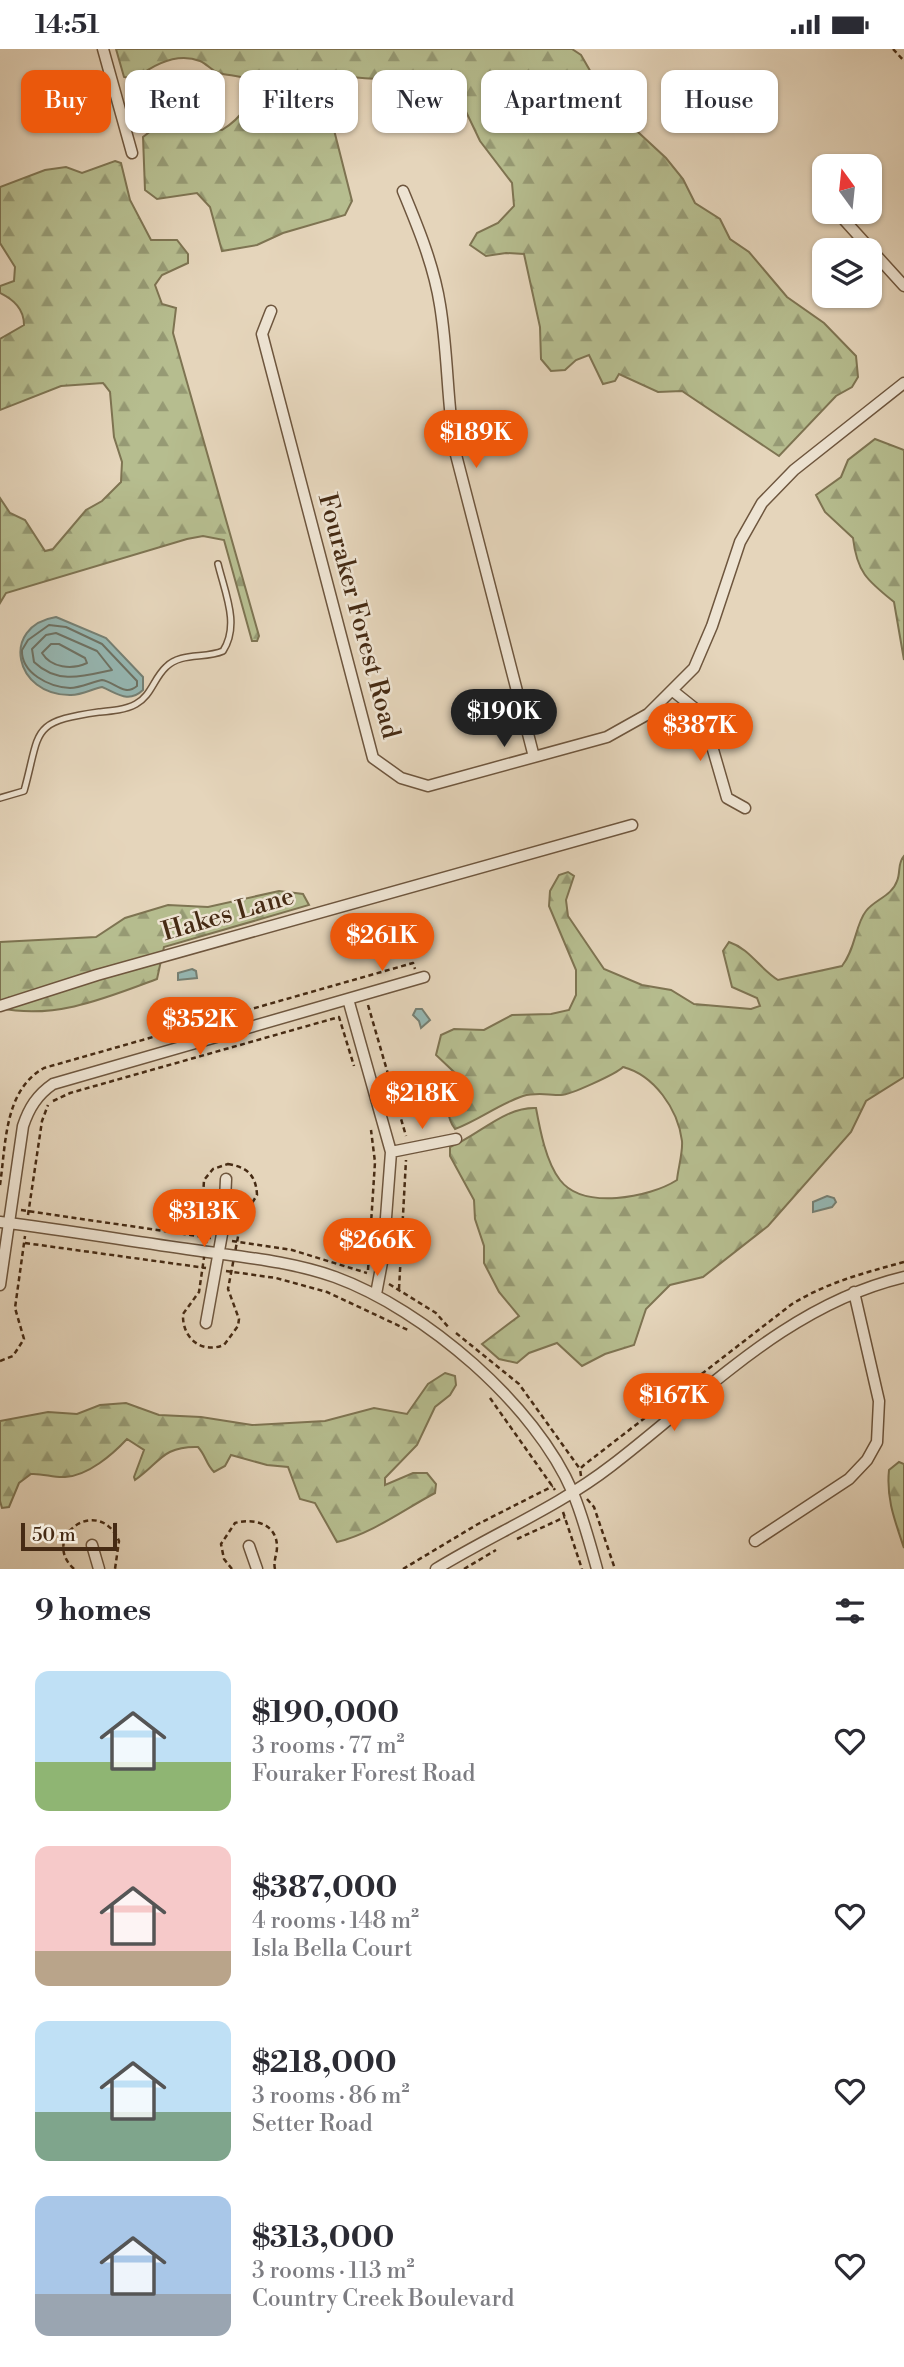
<!DOCTYPE html>
<meta charset="utf-8">
<style>
:root{--surface:#fff;--page:#f7f7f7;--text:#2b2b33;--muted:#7c7c81;--accent:#ea580c}
body{margin:0;font-family:"Libre Bodoni",serif;background:var(--page);color:var(--text);height:100vh;display:flex;flex-direction:column;font-size:26px;white-space:nowrap}
*{box-sizing:border-box;margin:0}
p{font-size:23px;color:var(--muted)}
.icon{flex:none;width:38px;height:38px;fill:none;stroke:currentColor;stroke-width:2;stroke-linecap:round;stroke-linejoin:round}
.map{position:relative;height:1520px;overflow:hidden}
.drawer{display:flex;flex-direction:column;background:var(--surface);flex:1}
.drawer>*{flex:none}
.banner{position:absolute;left:21px;top:21px;width:863px;height:63px;display:flex;gap:14px}
.needle{width:46px;rotate:345deg}
.tools{position:absolute;left:812px;top:105px;display:grid;gap:14px}
.tools a{display:grid;place-items:center;width:70px;height:70px;border-radius:14px;background:var(--surface);box-shadow:0 2px 5px #0004;font-size:35px}
.scale{position:absolute;left:21px;bottom:18px;width:96px;box-sizing:border-box;padding-left:7px;border:4px solid #462b14;border-top:0;font-size:19px;line-height:24px;white-space:nowrap;color:#462b14;-webkit-text-stroke:5px #eee4d3;paint-order:stroke}
.price{position:absolute;translate:-50% -60px;padding:0 16px;border-radius:24px;background:var(--accent);color:#fff;font-size:23px;line-height:46px;filter:drop-shadow(0 2px 4px #0008)}
.price::after{content:'';position:absolute;left:50%;top:42px;width:21px;height:16px;margin-left:-10px;background:inherit;clip-path:polygon(0 0,100% 0,50% 100%)}
.price.active{background:#222;color:#fff}
ul{padding:0;list-style:none}
li{display:flex;align-items:center;gap:21px;height:175px;padding:0 35px}
li span{display:grid;place-items:center;flex:none;width:196px;height:140px;border-radius:14px;color:#555}
li>.icon{margin-inline-start:auto}
span .icon{width:84px;height:84px;fill:#fffc;stroke-width:1}
li b{font-size:30px}
h2{display:flex;justify-content:space-between;align-items:center;height:84px;padding:0 35px;font-size:30px}
.tag{padding:0 24px;border-radius:14px;background:var(--surface);box-shadow:0 2px 5px #0004;font-size:24px;line-height:63px}
.tag.active{background:var(--accent);color:#fff}
.status{display:flex;justify-content:space-between;align-items:center;height:49px;padding:0 35px;background:var(--surface);direction:ltr}
.status svg{height:19px;fill:currentColor}
.map>svg:first-child{display:block}
</style>
<div class="status"><b>14:51</b><svg viewBox="0 0 49 12"><path d="M0 12V9h3v3zM5 12V6h3v6zM10 12V3h3v9zM15 12V0h3v12zM26 1h20v11H26zM47 4h2v5h-2z"/></svg></div>
<div class="map">
<svg width="904" height="1520" viewBox="0 0 904 1520">
<defs>
<pattern id="forest-firs" width="22" height="20" patternUnits="userSpaceOnUse" patternTransform="scale(1.75)"><rect width="22" height="20" fill="#b6bd8f"/><path d="M5 1l3.5 6h-7zM16 11l3.5 6h-7z" fill="#969a74"/></pattern>
</defs>
<rect width="100%" height="100%" fill="#e5d5bb"/>
<filter id="stains"><feTurbulence type="fractalNoise" baseFrequency=".00286" numOctaves="4"/><feColorMatrix values="0 0 0 0 .2 0 0 0 0 .09 0 0 0 0 .02 0 0 0 .5 -.17"/></filter>
<radialGradient id="worn" r=".72"><stop offset=".6" stop-color="#630" stop-opacity="0"/><stop offset="1" stop-color="#630" stop-opacity=".3"/></radialGradient>
<!-- forest -->
<path fill="url(#forest-firs)" stroke="#7e7452" stroke-width="2" d="M116 0H572L581 6 611 58 666 109 683 130 695 154 720 170 730 190 749 203 787 248 824 274 856 307 858 328 852 338 836 347 779 407 682 342 658 343 619 325 615 332 603 335 589 306 576 311 565 321 551 322 541 310 540 278 524 205 506 204 486 207 470 196 477 184 498 174 514 157 512 134 480 92 448 25C414 33 385 31 351 28L330 47 331 69 352 152 345 166 283 184 257 196 222 202 210 158 197 144 157 150 145 141 143 88 160 75 202 67 207 79 222 81C240 70 254 53 250 31 239 26 229 27 219 24 212 22 207 15 200 12 177 3 154 15 135 30L124 28Z
M115 112 121 114 130 151 151 191H177L188 205V214L162 226 155 236 162 255 176 259 173 284 259 587 257 592H252L224 491 203 487 187 490 6 544 0 554V449L10 464 25 471 45 502 53 500 86 461 102 452 121 433 122 413 114 388 110 343 103 334 61 337 0 361V290L24 276C24 260 14 251 0 244V237L14 232 15 218 0 194V138L45 121 66 118 82 124Z
M875 390 904 401V611L894 553C868 532 857 524 853 489L825 463 816 446 841 428 848 411Z
M904 807V1028L866 1052 851 1083 768 1177 703 1228 670 1236 646 1260 634 1296 605 1305 582 1317 557 1294 529 1304 517 1314 499 1310 482 1295 519 1267 499 1243 484 1214V1197L475 1170 474 1151 450 1107V1098C479 1086 504 1058 536 1059 540 1081 546 1113 560 1131 583 1161 649 1149 677 1131 678 1119 683 1104 682 1092 678 1060 654 1026 623 1018 616 1025 570 1046 561 1046 547 1046 537 1043 523 1047 499 1055 479 1071 455 1080 441 1062 453 1043 454 1023L436 1006 441 986 454 980 484 981 512 966 551 965 569 961 576 946V921L549 857 550 842 559 826 568 823 574 827 566 851 568 867 604 920 642 936 671 941 694 955 751 960 760 957 757 949 732 938 723 902 729 893C750 900 759 919 778 931L842 917C856 899 855 876 866 862 874 851 892 847 897 832 901 823 897 815 904 807Z
M279 842 303 845 309 856 164 898 157 930C106 949 54 971 0 959V893L96 888 125 869 168 856 208 858Z
M445 1324 455 1327 456 1336 450 1346 435 1358 417 1396 385 1429V1436L413 1424H427L436 1435 435 1444C403 1461 373 1484 337 1493L315 1454 300 1450 288 1418 267 1416 231 1406 225 1417 214 1423C206 1415 206 1407 198 1398 162 1397 160 1414 135 1431L134 1428 144 1401 127 1390C113 1405 88 1427 65 1428 54 1429 42 1424 31 1425L19 1434 9 1458 2 1459 0 1452V1372L48 1363 77 1365 100 1356 126 1354 159 1366 201 1368 252 1376 325 1372 374 1359 407 1365 428 1335Z
M899 1413 904 1415V1499C895 1472 886 1450 889 1421Z"/>
<!-- water -->
<path fill="#96b8b4" stroke="#768074" stroke-width="2" d="M56 568 106 589 143 628V641C128 655 117 644 102 638 92 640 82 646 71 646 14 647 0 577 56 568Z
M192 920 196 922 197 929 178 931V924Z
M422 960 430 971 421 979 419 972 413 966 416 960Z
M827 1147 834 1149 836 1153 832 1158 813 1163V1153Z"/>
<g fill="none" stroke-linecap="round" stroke-linejoin="round">
<!-- shore -->
<path stroke="#6e7264" stroke-width="2" d="M49 576 66 578 102 595 137 632V637C124 648 115 633 102 631 92 633 80 639 70 639 49 638 21 624 22 601L28 591Z
M56 584 97 602 112 621C84 627 58 636 34 613L32 600 46 586Z
M51 595H59L85 609 87 614C72 621 51 619 42 604Z"/>
<defs>
<path id="service" d="M0 749 24 742C41 681 29 673 99 663 111 662 125 661 136 655 151 647 154 629 166 618 181 603 205 610 223 602 240 576 225 544 218 515"/>
<path id="minor" d="M103 0 132 104
M403 142C418 178 434 217 440 256 448 304 447 353 455 402L534 708
M821 144 824 148
M837 163 904 237
M271 262 262 285 373 709 401 729 428 737 607 688 648 665 694 619 712 577 740 493 762 454 794 421 904 334
M673 642 703 666 727 749 745 759
M348 950 391 1103 383 1208 376 1245
M0 957 97 926 632 776
M391 1103 456 1090
M0 1173C65 1181 129 1192 194 1201 241 1208 290 1212 335 1228 425 1261 535 1355 573 1444 583 1468 590 1495 597 1520
M0 1236 23 1077C29 1059 37 1046 53 1035L424 928
M206 1274 224 1174 226 1130
M755 1492 849 1430 867 1411 877 1393 879 1352 854 1243
M92 1496 99 1520
M249 1497 257 1520
M436 1520C493 1485 558 1458 611 1417 704 1346 786 1256 904 1228"/>
</defs>
<!-- service casing -->
<use href="#service" stroke="#6e563e" stroke-width="8"/>
<!-- minor casing -->
<use href="#minor" stroke="#6e563e" stroke-width="13"/>
<!-- path -->
<path stroke="#462b14" stroke-width="2.5" stroke-dasharray="5 3.5" stroke-linecap="butt" d="M893 0 904 12
M368 956 406 1087
M53 1052 70 1044 339 968 354 1017
M228 1115C247 1118 256 1126 257 1146L241 1172 228 1240 239 1270 238 1277 224 1296C201 1305 182 1289 183 1265L199 1243 207 1188 212 1178V1167L203 1148 204 1131 213 1120Z
M0 1136C6 1095 4 1041 44 1019L413 914 415 920
M21 1161 211 1189
M28 1166 42 1072 48 1056
M232 1192 292 1201 367 1224
M25 1194 206 1219
M368 1221 375 1113 371 1081
M226 1222 276 1229 327 1243 408 1281
M389 1235 436 1264 450 1280
M399 1240 406 1111
M456 1284 519 1335 580 1420
M0 1312 13 1307 24 1290 15 1259 25 1187
M490 1349 555 1441
M581 1427 580 1420 584 1416 792 1255C828 1233 864 1224 904 1213
M587 1450 594 1458 615 1520
M563 1463 582 1520
M517 1490 565 1468
M74 1520C39 1488 99 1445 119 1492L115 1520
M232 1520 224 1510 221 1495 235 1474C253 1469 277 1474 277 1498 277 1506 273 1512 275 1520
M403 1520 478 1475 553 1437
M464 1520 496 1501"/>
<!-- service -->
<use href="#service" stroke="#eee4d3" stroke-width="5"/>
<!-- minor -->
<use href="#minor" stroke="#eee4d3" stroke-width="10"/>
</g>
<g text-anchor="middle" dominant-baseline="central" stroke-width="5" stroke-linejoin="round" paint-order="stroke">
<!-- street labels -->
<g font-size="26" fill="#462b14" stroke="#eee4d3">
<text transform="translate(359 567) rotate(75)">Fouraker Forest Road</text>
<text transform="translate(228 865) rotate(-16)">Hakes Lane</text>
</g>
</g>
<rect width="100%" height="100%" filter="url(#stains)"/>
<rect width="100%" height="100%" fill="url(#worn)"/>
</svg>
<div class="tools">
<a><svg class="needle" viewBox="-14 -14 28 28"><path d="M0-13l5 13h-10z" fill="#e53935"/><path d="M0 13l5-13h-10z" fill="#7c7c81"/></svg></a>
<a><svg class="icon" aria-label="layers" viewBox="0 0 24 24"><path d="M12 4l9 5-9 5-9-5zM3 14l9 5 9-5"/></svg></a>
</div>
<div class="scale">50 m</div>
<b class="price" style="left:476px;top:421px">$189K</b>
<b class="price active" style="left:504px;top:700px">$190K</b>
<b class="price" style="left:700px;top:714px">$387K</b>
<b class="price" style="left:382px;top:924px">$261K</b>
<b class="price" style="left:200px;top:1008px">$352K</b>
<b class="price" style="left:422px;top:1082px">$218K</b>
<b class="price" style="left:204px;top:1200px">$313K</b>
<b class="price" style="left:377px;top:1229px">$266K</b>
<b class="price" style="left:674px;top:1384px">$167K</b>
<div class="banner">
<a class="tag active">Buy</a>
<a class="tag">Rent</a>
<a class="tag">Filters</a>
<a class="tag">New</a>
<a class="tag">Apartment</a>
<a class="tag">House</a>
</div>
</div>
<section class="drawer">
<h2>9 homes<svg class="icon" aria-label="filters" viewBox="0 0 24 24"><path d="M4 7h16M4 17h16"/><circle cx="9" cy="7" r="2"/><circle cx="15" cy="17" r="2"/></svg></h2>
<ul>
<li><span style="background:linear-gradient(#bfe0f5 65%,#8fb573 0)"><svg class="icon" aria-label="home" viewBox="0 0 24 24"><path d="M3 11l9-7 9 7M6 9v11h12V9"/></svg></span><div><b>$190,000</b><p>3 rooms · 77 m²</p><p>Fouraker Forest Road</p></div><svg class="icon" aria-label="heart" viewBox="0 0 24 24"><path d="M12 20l-8-8c-3-5 5-10 8-4 3-6 11-1 8 4z"/></svg></li>
<li><span style="background:linear-gradient(#f6c9c9 75%,#b9a48a 0)"><svg class="icon" aria-label="home" viewBox="0 0 24 24"><path d="M3 11l9-7 9 7M6 9v11h12V9"/></svg></span><div><b>$387,000</b><p>4 rooms · 148 m²</p><p>Isla Bella Court</p></div><svg class="icon" aria-label="heart" viewBox="0 0 24 24"><path d="M12 20l-8-8c-3-5 5-10 8-4 3-6 11-1 8 4z"/></svg></li>
<li><span style="background:linear-gradient(#bfe0f5 65%,#7fa58c 0)"><svg class="icon" aria-label="home" viewBox="0 0 24 24"><path d="M3 11l9-7 9 7M6 9v11h12V9"/></svg></span><div><b>$218,000</b><p>3 rooms · 86 m²</p><p>Setter Road</p></div><svg class="icon" aria-label="heart" viewBox="0 0 24 24"><path d="M12 20l-8-8c-3-5 5-10 8-4 3-6 11-1 8 4z"/></svg></li>
<li><span style="background:linear-gradient(#a9c7e8 70%,#9aa5b1 0)"><svg class="icon" aria-label="home" viewBox="0 0 24 24"><path d="M3 11l9-7 9 7M6 9v11h12V9"/></svg></span><div><b>$313,000</b><p>3 rooms · 113 m²</p><p>Country Creek Boulevard</p></div><svg class="icon" aria-label="heart" viewBox="0 0 24 24"><path d="M12 20l-8-8c-3-5 5-10 8-4 3-6 11-1 8 4z"/></svg></li>
</ul>
</section>
